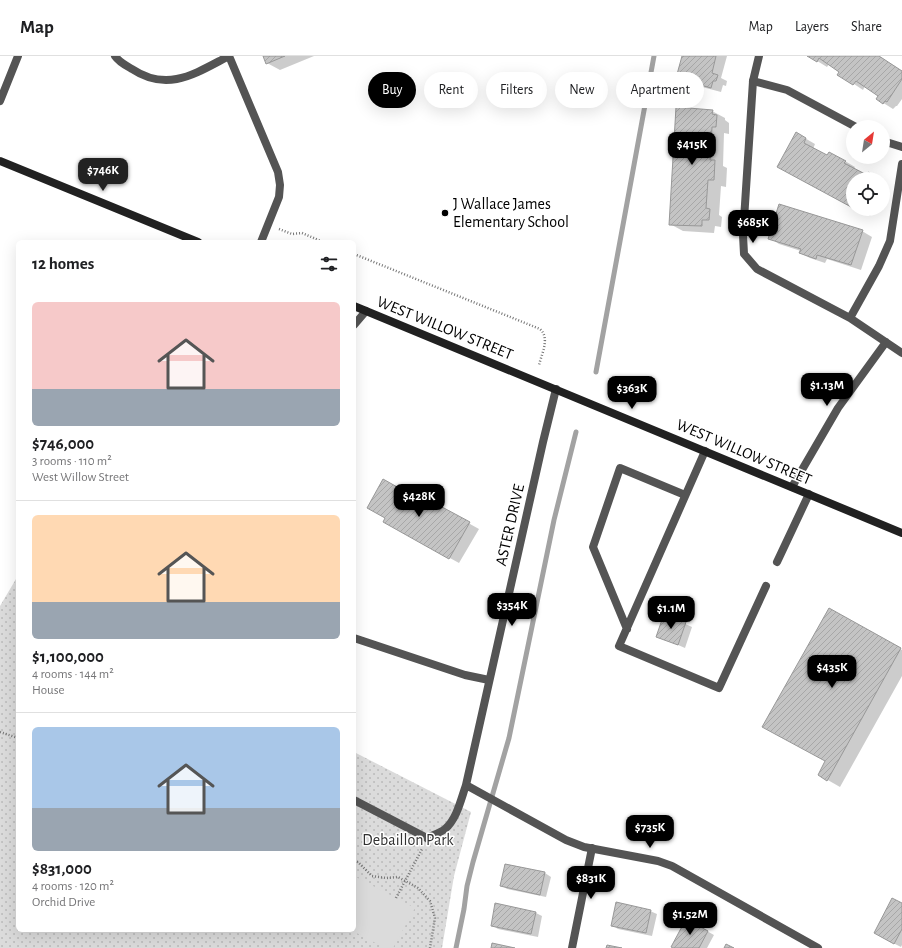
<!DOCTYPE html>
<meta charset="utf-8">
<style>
:root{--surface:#fff;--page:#f6f6f6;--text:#202124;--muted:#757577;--line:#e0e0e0;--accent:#000}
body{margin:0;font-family:"Alegreya Sans",sans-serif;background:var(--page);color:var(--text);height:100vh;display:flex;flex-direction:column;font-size:15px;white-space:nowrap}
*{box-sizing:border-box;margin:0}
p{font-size:13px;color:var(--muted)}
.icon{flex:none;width:22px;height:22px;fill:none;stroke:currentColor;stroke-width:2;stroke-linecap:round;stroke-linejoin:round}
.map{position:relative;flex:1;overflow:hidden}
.details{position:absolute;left:16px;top:184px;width:340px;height:692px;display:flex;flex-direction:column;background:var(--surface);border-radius:6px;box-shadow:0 4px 16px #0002}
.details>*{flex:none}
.banner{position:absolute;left:368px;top:16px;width:380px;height:36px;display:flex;gap:8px}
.needle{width:26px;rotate:30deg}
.fabs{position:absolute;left:846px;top:64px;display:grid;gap:8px}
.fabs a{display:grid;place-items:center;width:44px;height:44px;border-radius:50%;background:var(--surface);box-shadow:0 4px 16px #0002;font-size:20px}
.price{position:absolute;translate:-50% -34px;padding:0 9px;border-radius:8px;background:var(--accent);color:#fff;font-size:13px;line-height:26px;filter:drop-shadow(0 1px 2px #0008)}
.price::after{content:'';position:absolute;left:50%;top:24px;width:12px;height:9px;margin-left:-6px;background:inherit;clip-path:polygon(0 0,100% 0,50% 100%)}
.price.selected{background:#222;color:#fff}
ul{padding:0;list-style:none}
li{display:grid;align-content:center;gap:8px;height:212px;padding:0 16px}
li+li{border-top:1px solid var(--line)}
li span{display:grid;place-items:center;height:124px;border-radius:6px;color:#555}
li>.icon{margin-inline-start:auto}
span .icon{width:72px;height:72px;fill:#fffc;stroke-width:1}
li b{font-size:17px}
h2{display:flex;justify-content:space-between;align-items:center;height:48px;padding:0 16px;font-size:17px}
.chip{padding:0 14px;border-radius:18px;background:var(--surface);box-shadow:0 4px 16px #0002;font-size:14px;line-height:36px}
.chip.selected{background:var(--accent);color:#fff}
header{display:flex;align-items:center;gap:24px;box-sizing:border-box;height:56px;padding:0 20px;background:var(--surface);border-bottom:1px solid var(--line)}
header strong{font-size:19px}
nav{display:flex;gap:22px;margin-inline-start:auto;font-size:14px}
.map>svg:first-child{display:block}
</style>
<header>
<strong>Map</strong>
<nav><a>Map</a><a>Layers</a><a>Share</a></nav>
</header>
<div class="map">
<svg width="902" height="892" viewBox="0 0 902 892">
<defs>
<pattern id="park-dots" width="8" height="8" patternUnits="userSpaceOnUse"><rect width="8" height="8" fill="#dbdbdb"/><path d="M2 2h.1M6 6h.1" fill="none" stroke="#bababa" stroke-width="1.8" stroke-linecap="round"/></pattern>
<pattern id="building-hatch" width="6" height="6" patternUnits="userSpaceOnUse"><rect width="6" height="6" fill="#c4c4c4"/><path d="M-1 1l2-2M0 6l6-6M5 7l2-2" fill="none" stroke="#a7a7a7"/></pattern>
</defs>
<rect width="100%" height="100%" fill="#fff"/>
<!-- park -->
<path fill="url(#park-dots)" d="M16 523 18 524V874H354V696L471 756 454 820 442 892H0V550Z"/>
<!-- pitch -->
<path fill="#dbdbdb" d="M354 820 415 852 393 892H385L351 874H354Z"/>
<!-- shadow -->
<path fill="#0003" d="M264 0H314L280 14 267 7Z
M683 0H727L721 22 727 25 726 30 723 29 721 36 687 27 677 21Z
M809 0H879L902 15V43L897 50H896L893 53 877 43 879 39 865 30 863 34 839 18 841 15 829 8 827 11Z
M712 55 725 62V64L729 67V78L724 77 723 110 727 112 726 131 721 130 719 159 722 161 721 171 715 170 714 177 683 175 670 168Z
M796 77 815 88 813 93 828 101 845 105 855 111 854 113 867 120 869 117 879 123H853V151Z
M883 125 887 128 883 136Z
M857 153H874L870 160Z
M862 175 872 181 861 214 827 203 825 207 810 202 800 197 801 195 779 188 770 182Z
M402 430 479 473 459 507 384 466Z
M829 553 902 594V620L840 731 819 719 826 705Z
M665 559 692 571 685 592 657 580Z
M505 809 545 817 551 821 546 841 507 833 501 829Z
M902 848V889L901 891 881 881Z
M650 855 657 858 652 880 618 873 612 869Z
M536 857 542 860 538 881 498 873 492 869Z
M687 864 714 879 707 892H675Z"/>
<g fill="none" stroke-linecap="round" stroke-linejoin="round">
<!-- stream -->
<path stroke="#a2a2a2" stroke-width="5" d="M596 316 654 0
M456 892 464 853 467 830 473 806 509 682 554 464 576 376"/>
</g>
<!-- building -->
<path fill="url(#building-hatch)" stroke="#989898" d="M263 0H285L266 8Z
M682 0H716L712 17 718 19 716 25H713L711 32 676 22Z
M807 0H879L902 15V23L887 46 885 45 883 48 876 43 878 40 856 25 853 29 837 19 839 16 819 2 817 6Z
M676 51 713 54 712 58 717 59 716 71H712L710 104H715L714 124H708L706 152 710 153 709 164H702V170L669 169Z
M796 76 806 82 804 87 827 99 829 96 846 105 844 107 867 119 868 116 878 122V123H853V152L777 111Z
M779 148 863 174 851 209 817 199 816 203 799 197 801 193 768 183Z
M383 423 399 432 401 429 470 466 449 503 383 466 385 462 367 452Z
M829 552 901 592 827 725 818 719 825 705 762 671Z
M664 558 686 566 678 589 656 581Z
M505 808 545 816 540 839 500 830Z
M892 842 902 847V873L894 888 874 877Z
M616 846 651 854 646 877 611 870Z
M495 847 536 856 531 878 491 870Z
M686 863 708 875 699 892H673L671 891Z
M492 887 515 892H491Z
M726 888 734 892H724Z
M607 889 622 892H606Z"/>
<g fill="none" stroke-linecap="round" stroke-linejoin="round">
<!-- path -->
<path stroke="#767676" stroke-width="2.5" stroke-dasharray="1 2" stroke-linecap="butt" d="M279 173 292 178 302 177 323 186
M354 198 540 273C550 282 542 297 539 309
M0 676 18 682
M354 805 358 806 372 820 386 822 398 821 418 832 430 845 435 862 430 892
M396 842 422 793"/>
<!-- service -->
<path stroke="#545454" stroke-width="8" d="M115 0C119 6 125 9 132 13 168 37 196 17 229 0
M229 0 278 116 280 129 279 141 261 186
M753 25 787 34 856 71
M0 45 18 0
M883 85 902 91
M354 269 366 255
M705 395 619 590 719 632 766 530
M777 506 809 438
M627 573 593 491 620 412 685 439
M354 582 465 619 489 624
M354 744 427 782"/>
<!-- minor -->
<path stroke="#545454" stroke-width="8" d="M759 0 753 25 743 179 744 198 757 213 850 262 902 297
M850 262 879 210 890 185 902 108
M792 431 838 352 886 286
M466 729 566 784 584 791 658 805 672 810 818 892
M427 782C433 779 440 777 445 773 457 763 461 743 466 729L543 386 556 333
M572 892 592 792"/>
<!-- secondary -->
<path stroke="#212121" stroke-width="8" d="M0 105 198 186
M354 250 902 477"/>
</g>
<!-- markers -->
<circle fill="#000" stroke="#fff" stroke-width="1.5" cx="445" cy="157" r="4"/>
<g text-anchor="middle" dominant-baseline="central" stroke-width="3" stroke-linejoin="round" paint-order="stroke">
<!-- poi labels -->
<g font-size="16" fill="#000" stroke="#fff" text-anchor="start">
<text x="453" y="148">J Wallace James<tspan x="453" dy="18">Elementary School</tspan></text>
</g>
<!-- street labels -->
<g font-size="16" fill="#000" stroke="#fff">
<text transform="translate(445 272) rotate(22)">WEST WILLOW STREET</text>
<text transform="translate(744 396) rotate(23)">WEST WILLOW STREET</text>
<text transform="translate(510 469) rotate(-77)">ASTER DRIVE</text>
</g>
<!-- park labels -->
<g font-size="16" fill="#323232" stroke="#fff">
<text x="408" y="784">Debaillon Park</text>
</g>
</g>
</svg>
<div class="fabs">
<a><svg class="needle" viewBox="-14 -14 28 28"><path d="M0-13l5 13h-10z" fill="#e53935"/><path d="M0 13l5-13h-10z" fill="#757577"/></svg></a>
<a><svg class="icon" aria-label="locate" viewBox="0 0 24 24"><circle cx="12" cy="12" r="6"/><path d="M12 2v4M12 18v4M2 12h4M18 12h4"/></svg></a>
</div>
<b class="price" style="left:692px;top:110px">$415K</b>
<b class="price selected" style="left:103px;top:136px">$746K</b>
<b class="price" style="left:753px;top:188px">$685K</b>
<b class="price" style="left:827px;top:351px">$1.13M</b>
<b class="price" style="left:632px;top:354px">$363K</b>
<b class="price" style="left:419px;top:462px">$428K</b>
<b class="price" style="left:512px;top:571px">$354K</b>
<b class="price" style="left:671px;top:574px">$1.1M</b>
<b class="price" style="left:832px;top:633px">$435K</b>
<b class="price" style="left:650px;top:793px">$735K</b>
<b class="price" style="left:591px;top:844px">$831K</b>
<b class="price" style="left:690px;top:880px">$1.52M</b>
<div class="banner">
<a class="chip selected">Buy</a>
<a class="chip">Rent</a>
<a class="chip">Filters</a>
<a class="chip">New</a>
<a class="chip">Apartment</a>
</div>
<section class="details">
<h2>12 homes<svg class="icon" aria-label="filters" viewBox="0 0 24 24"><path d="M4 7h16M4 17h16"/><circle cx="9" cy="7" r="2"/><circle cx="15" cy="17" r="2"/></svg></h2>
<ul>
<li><span style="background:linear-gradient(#f6c9c9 70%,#9aa5b1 0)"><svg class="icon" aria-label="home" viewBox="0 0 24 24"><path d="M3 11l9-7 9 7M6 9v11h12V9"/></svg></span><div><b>$746,000</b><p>3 rooms · 110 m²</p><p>West Willow Street</p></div></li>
<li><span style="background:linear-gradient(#ffd9b3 70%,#9aa5b1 0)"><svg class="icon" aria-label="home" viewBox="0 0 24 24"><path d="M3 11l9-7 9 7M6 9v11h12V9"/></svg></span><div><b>$1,100,000</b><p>4 rooms · 144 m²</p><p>House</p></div></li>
<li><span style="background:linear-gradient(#a9c7e8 65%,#9aa5b1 0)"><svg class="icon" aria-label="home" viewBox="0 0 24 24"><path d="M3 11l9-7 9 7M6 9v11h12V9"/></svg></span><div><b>$831,000</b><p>4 rooms · 120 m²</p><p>Orchid Drive</p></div></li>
</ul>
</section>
</div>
